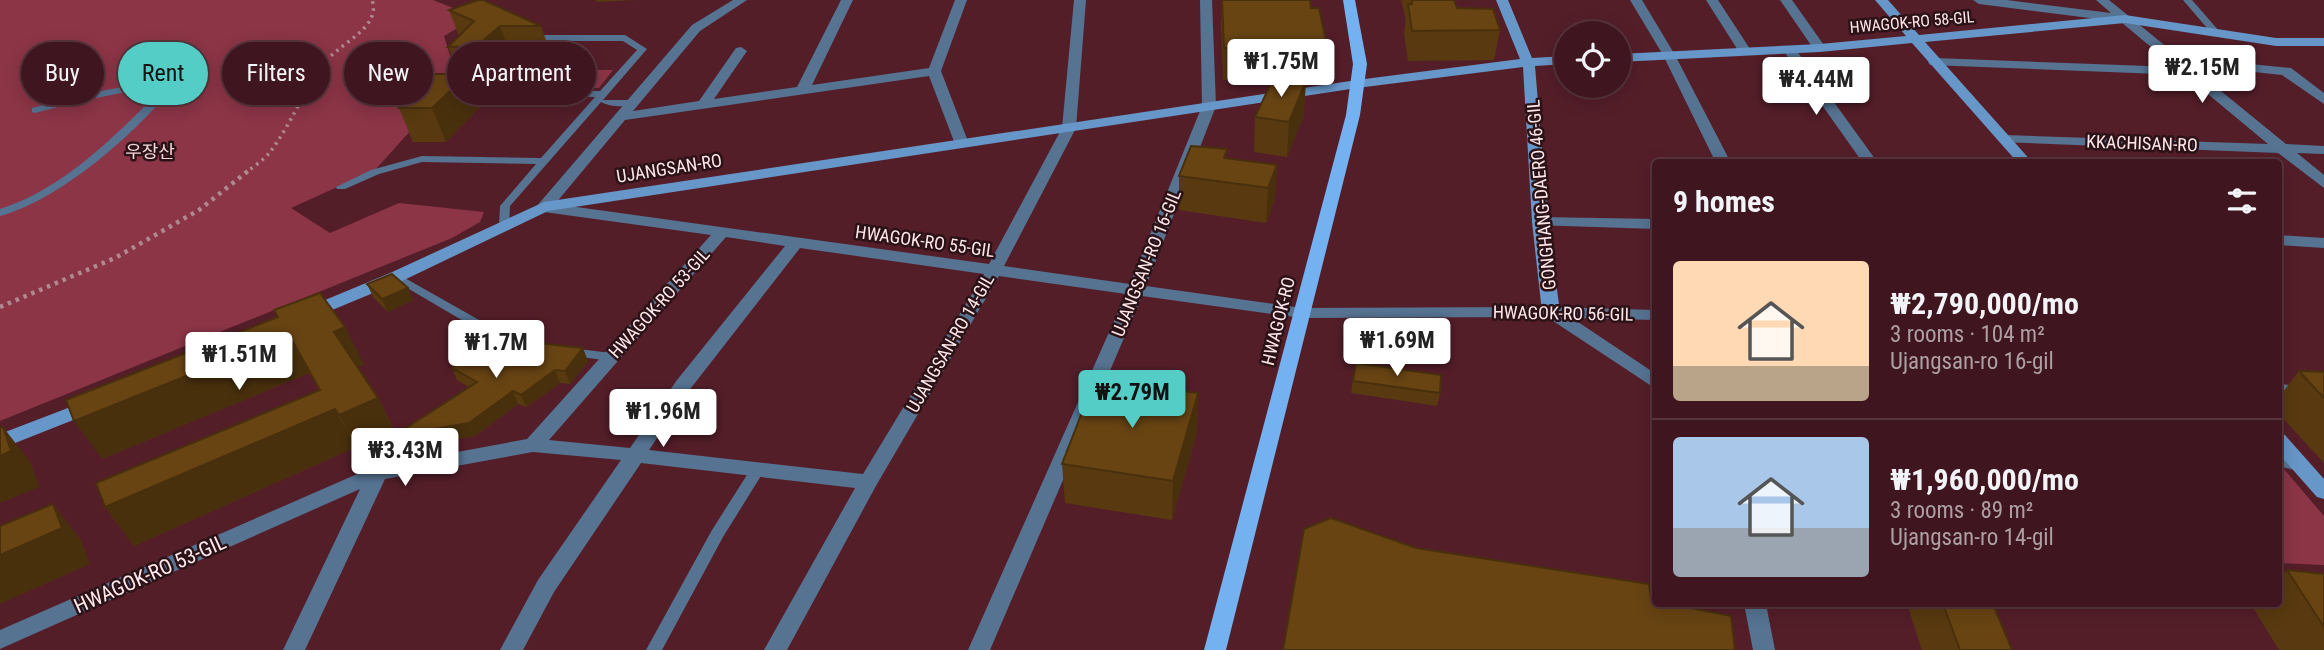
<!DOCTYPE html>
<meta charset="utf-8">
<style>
:root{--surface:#3f161f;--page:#461f28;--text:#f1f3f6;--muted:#ad9fa4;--line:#58353d;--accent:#54cdc7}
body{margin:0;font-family:"Roboto Condensed","Noto Sans KR",sans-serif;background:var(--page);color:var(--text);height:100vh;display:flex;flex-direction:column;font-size:26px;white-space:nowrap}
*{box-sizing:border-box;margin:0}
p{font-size:23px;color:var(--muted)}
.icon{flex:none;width:38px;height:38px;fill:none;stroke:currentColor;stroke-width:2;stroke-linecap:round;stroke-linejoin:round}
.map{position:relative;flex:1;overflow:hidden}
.drawer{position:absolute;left:1652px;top:159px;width:630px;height:448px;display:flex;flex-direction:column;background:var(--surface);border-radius:7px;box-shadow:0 4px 18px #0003,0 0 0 2px var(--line)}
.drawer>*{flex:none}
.banner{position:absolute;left:21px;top:42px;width:665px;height:63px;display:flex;gap:14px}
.tools{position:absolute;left:1554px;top:21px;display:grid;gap:14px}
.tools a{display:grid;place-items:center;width:77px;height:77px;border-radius:50%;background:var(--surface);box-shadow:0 4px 18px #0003,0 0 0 2px var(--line);font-size:35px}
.price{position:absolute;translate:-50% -60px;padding:0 16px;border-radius:7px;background:#fff;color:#222;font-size:23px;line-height:46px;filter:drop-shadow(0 2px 4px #0008)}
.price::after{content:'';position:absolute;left:50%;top:42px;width:21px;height:16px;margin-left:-10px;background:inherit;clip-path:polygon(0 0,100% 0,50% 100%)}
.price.active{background:var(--accent);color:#111}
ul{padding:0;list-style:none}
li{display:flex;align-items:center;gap:21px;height:175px;padding:0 21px}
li+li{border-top:2px solid var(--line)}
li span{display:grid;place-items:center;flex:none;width:196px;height:140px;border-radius:7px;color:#555}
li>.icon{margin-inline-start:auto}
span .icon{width:84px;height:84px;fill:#fffc;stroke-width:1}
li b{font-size:30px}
h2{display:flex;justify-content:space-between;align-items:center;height:84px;padding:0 21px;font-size:30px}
.pill{padding:0 24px;border-radius:32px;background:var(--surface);box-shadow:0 4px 18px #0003,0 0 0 2px var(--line);font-size:24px;line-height:63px}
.pill.active{background:var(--accent);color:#111}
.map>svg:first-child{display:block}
</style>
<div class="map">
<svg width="2324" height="650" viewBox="0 0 2324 650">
<rect width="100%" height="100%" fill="#541e29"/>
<!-- green -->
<path fill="#8c3547" d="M0 0H433L476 17 444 36 451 59 431 108 375 170 291 208 330 233 399 203 484 212 480 222 452 238 0 421Z
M525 69 613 70 599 88 507 87Z
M2279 467 2283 468 2324 516V565L2279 563Z"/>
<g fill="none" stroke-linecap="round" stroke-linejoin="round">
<!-- path-far1 -->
<path stroke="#af8990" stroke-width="3.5" stroke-dasharray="2.5 4.5" stroke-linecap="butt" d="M245 173C253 167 264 160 270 152 293 122 305 85 330 57 345 41 381 26 372 0"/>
<!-- path -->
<path stroke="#af8990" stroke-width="4.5" stroke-dasharray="3.5 5" stroke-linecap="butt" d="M0 307 115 258 199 210 248 171"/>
<!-- lane -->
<path fill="#567392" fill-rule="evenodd" d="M2183 0H2192L2219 31V35H2213Z
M625 35 647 49 603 100H632L637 103C629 108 609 107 601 102L510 206 509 227 505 228 499 225 500 206 536 164 422 162 379 174 345 189H337L336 187 371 170 422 156 541 158 595 97 490 95 485 92 490 89 600 91 637 50 623 41H530L526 38 530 35Z
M154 81 157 82 166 95C128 140 57 201 0 216V209C61 190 112 139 156 95L151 87 81 101 35 113 32 112V108L80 95Z
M396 273 518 342 548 346 554 350 548 354 511 349 392 279 390 277Z
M570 348 611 353 617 357 611 361 566 355 564 352Z
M757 466 762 467 764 471 723 537 662 650H646L712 530 752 467Z"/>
<!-- street -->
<path fill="#567392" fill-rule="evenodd" d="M733 0H747L700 31 633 111 699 101 736 48 741 47 747 51 714 99 797 87 841 0H853L812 85 929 68 955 0H967L941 71 969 144 962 148 955 144 929 76 625 120 555 204 989 264 1062 128 1074 0H1086L1076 128 1004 266 1130 284 1202 106 1200 0H1212L1216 106 1146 286 1302 308 1551 307 1656 310V320L1572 318 1656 374V389L1547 317 1302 318 1142 296 990 650H968L1126 294 999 276 877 484 787 650H764L855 488 641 463 554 592 523 650H500L538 580 621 460 533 452 385 479 305 650H283L360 489 0 649V630L371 468 527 439 711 235 544 212 536 207 692 25ZM726 237 785 246 677 380 630 448 549 440ZM800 248 984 274 863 474 649 450 691 388Z
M1630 0H1642L1675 55 1731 163H1716L1663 55Z
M1706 0H1718L1752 52 1751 55H1741Z
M1780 0H1792L1826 48 1825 51H1815Z
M1973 0H2007L2111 13 2096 0H2109L2179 57 2291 68 2324 93V104L2282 75 2189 65 2286 144 2324 146V154L2297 153 2324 175V188L2278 153 2000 142 1998 139 2005 135 2268 144 2185 75 1930 65 1928 62 1935 58 2175 67 2121 22 1979 4Z
M1789 46 1794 47 1878 163H1863L1783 50Z
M1540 217 1656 219V229L1534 225 1532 222 1534 219Z
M2278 235 2324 238V248L2278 245Z
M2278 384 2324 388V400L2278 396Z
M2278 452 2306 459 2309 464 2306 469 2299 471 2278 466Z
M1744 604H1766L1775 650H1753Z"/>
<!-- secondary -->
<path fill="#6796c8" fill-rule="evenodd" d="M1496 0H1508L1532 58 1566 56V64L1535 66 1548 222 1560 312 1557 316 1551 317 1542 312 1532 222 1523 67 1357 88 548 211 402 281 313 318 307 319 298 314 301 310 390 273 544 202 1357 80 1520 59Z
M1875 0H1888L1919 35 2125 15 2276 38H2324V46H2276L2125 23 1925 42 2033 163H2018L1912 43 1820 52 1619 62V54L1820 44 1906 36Z
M94 398 103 404 101 409 0 449V434Z
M2278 433 2285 435 2324 479V499L2317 497 2278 453Z"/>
<!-- primary -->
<path fill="#74b1f1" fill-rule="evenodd" d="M1343 0H1355L1367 64 1360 115 1226 650H1204L1346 115 1353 64Z"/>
</g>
<!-- wall -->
<path fill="#593a10" d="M595 0H636L598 2Z
M1222 0 1311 8 1323 73 1307 79H1289L1304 115 1287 157 1254 152 1255 117 1273 79 1223 80 1221 26Z
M1401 0H1454L1457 8 1500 30 1494 60 1408 61 1404 33 1406 19Z
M449 10 541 26 552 57H511L489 79H469L480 107 446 142H413L399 108 458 74 448 47 459 36Z
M1227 158 1277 165 1275 199 1266 223 1179 210V176Z
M367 284 413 300 388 312 373 297Z
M274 310 364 364 357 367 378 398 397 435 469 387 457 380 452 368 531 351 588 361 570 384 560 383 526 407 518 404 475 436 401 449 395 437 360 453 356 447 134 546 105 507 319 390 309 373 102 459 278 318Z
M1356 363 1440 393 1437 406 1351 393Z
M2299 371 2324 372V463L2278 413V383L2280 396Z
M1197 432 1172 520 1065 503 1062 464Z
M2287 570 2324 574V650H2279L2254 609 2259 604H2278V580Z
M1907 604H1993L2012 650H1922Z"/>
<!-- shaded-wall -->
<path fill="#49300d" d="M500 26 511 57 489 79 477 46Z
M1326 41 1323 73 1307 79 1310 46Z
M468 74 480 107 446 142 432 108Z
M1306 81 1304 115 1287 157 1289 122Z
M1277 165 1275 199 1266 223 1268 188Z
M408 288 413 300 388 312 382 299Z
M345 327 364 364 353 369 334 332Z
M289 335 309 373 102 459 74 421Z
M583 348 588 361 570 384 565 371Z
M555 370 560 383 526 407 521 395Z
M513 391 518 404 475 436 401 449 395 437 360 453 339 415 378 398 397 436Z
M1198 393 1197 432 1172 520 1173 481Z
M335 409 356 447 134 546 105 507Z
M3 427 31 463 39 487 0 503V456Z
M53 504 81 540 90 564 0 604V555Z"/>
<!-- building -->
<path fill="#684413" stroke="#49300d" stroke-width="2" d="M478 0H483L541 26H500L477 46 448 47 474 21 449 10Z
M1222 0H1310L1311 8H1319L1326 41 1310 46 1224 48Z
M1412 0H1454L1457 8 1493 9 1500 30 1412 31 1408 4H1412Z
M434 74H468L432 108H399Z
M1274 77 1306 81 1289 122 1255 117Z
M1191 146 1227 149 1224 158 1277 165 1268 188 1179 176Z
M392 274 408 288 382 299 367 284Z
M320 293 345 327 334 332 378 398 339 415 335 409 105 507 96 483 320 390 289 335 74 421 66 400 278 317 274 310Z
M499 336 531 351 538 343 583 348 565 371 555 370 521 395 513 391 469 423 394 436 477 382 452 368Z
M1356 363 1441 375 1440 393 1353 381Z
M2299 371 2324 372V398Z
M1095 379 1198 393 1173 481 1062 464Z
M2278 383H2283L2278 404Z
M3 427 11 451 0 456V428Z
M53 504 62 528 0 555V526Z
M1331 518 1416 548 1649 584 1651 599 1656 600V604H1671L1731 616 1735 650H1283L1304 529Z
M2287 570 2324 574V627Z
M1943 604H1993L2012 650H1960Z"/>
<g text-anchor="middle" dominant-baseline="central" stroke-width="5" stroke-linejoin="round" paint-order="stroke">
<!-- far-street labels -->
<g font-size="16" fill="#fee7ea" stroke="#2a1216">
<text transform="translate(1912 22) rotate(-5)">HWAGOK-RO 58-GIL</text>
</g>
<!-- street labels -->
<g font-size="18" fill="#fee7ea" stroke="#2a1216">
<text transform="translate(2142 143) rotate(2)">KKACHISAN-RO</text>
<text transform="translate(669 168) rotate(-9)">UJANGSAN-RO</text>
<text transform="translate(1541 195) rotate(-95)">GONGHANG-DAERO 46-GIL</text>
<text transform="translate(925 241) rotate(8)">HWAGOK-RO 55-GIL</text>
<text transform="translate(1146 263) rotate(-68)">UJANGSAN-RO 16-GIL</text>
<text transform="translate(659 303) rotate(-48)">HWAGOK-RO 53-GIL</text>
<text transform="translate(1563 313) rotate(1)">HWAGOK-RO 56-GIL</text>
<text transform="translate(1278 321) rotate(-76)">HWAGOK-RO</text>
<text transform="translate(950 343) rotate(-60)">UJANGSAN-RO 14-GIL</text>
</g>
<!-- park labels -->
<g font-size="18" fill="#f4d7da" stroke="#2a1216">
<text x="150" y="151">우장산</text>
</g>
<!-- near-street labels -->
<g font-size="21" fill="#fee7ea" stroke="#2a1216">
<text transform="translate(150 574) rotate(-24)">HWAGOK-RO 53-GIL</text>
</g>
</g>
</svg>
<div class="tools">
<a><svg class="icon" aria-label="locate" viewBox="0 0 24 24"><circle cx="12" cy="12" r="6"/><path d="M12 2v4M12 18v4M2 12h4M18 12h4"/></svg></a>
</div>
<b class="price" style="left:1281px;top:99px">₩1.75M</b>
<b class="price" style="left:2202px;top:105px">₩2.15M</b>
<b class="price" style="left:1816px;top:117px">₩4.44M</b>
<b class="price" style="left:1397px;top:378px">₩1.69M</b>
<b class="price" style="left:496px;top:380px">₩1.7M</b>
<b class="price" style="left:239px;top:392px">₩1.51M</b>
<b class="price active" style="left:1132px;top:430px">₩2.79M</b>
<b class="price" style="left:663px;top:449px">₩1.96M</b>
<b class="price" style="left:405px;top:488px">₩3.43M</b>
<div class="banner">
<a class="pill">Buy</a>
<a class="pill active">Rent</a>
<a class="pill">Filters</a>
<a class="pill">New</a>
<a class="pill">Apartment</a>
</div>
<section class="drawer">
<h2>9 homes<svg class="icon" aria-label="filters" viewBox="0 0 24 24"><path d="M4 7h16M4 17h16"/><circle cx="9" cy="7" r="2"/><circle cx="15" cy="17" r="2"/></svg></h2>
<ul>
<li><span style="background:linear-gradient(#ffd9b3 75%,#b9a48a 0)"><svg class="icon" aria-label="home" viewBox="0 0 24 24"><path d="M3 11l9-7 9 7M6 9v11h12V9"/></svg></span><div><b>₩2,790,000/mo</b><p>3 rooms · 104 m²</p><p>Ujangsan-ro 16-gil</p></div></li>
<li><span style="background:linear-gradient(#a9c7e8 65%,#9aa5b1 0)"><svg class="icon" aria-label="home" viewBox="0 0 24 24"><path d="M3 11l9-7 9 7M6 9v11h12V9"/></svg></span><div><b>₩1,960,000/mo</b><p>3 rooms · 89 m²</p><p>Ujangsan-ro 14-gil</p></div></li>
</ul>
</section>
</div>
